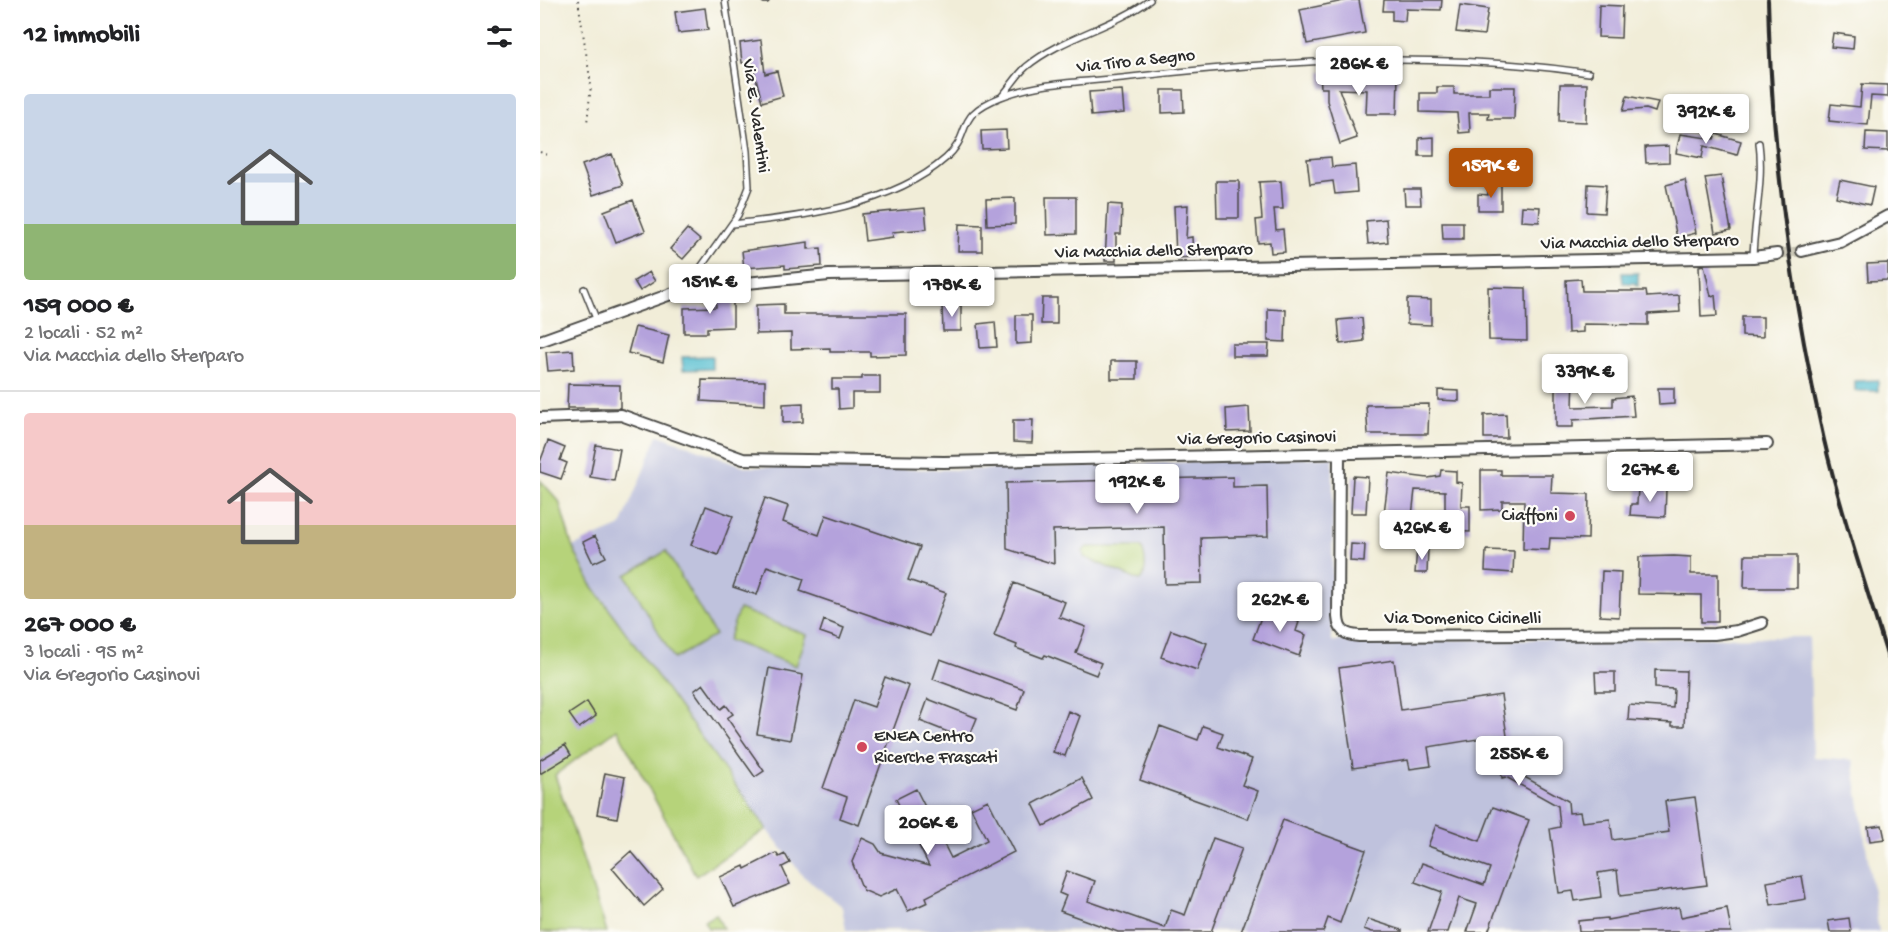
<!DOCTYPE html>
<html lang="it">
<meta charset="utf-8">
<style>
:root{--surface:#fff;--page:#f6f6f6;--text:#202124;--muted:#757577;--line:#e0e0e0;--accent:#b45309}
body{margin:0;font-family:"Gochi Hand",sans-serif;background:var(--page);color:var(--text);height:100vh;display:flex;flex-direction:column;font-size:22px;white-space:nowrap}
*{box-sizing:border-box;margin:0}
p{font-size:20px;color:var(--muted)}
.icon{flex:none;width:33px;height:33px;fill:none;stroke:currentColor;stroke-width:2;stroke-linecap:round;stroke-linejoin:round}
.map{position:relative;flex:1;overflow:hidden}
.drawer{display:flex;flex-direction:column;background:var(--surface);width:540px}
.drawer>*{flex:none}
.price{position:absolute;translate:-50% -51px;padding:0 14px;border-radius:6px;background:#fff;color:#222;font-size:20px;line-height:39px;filter:drop-shadow(0 2px 3px #0008)}
.price::after{content:'';position:absolute;left:50%;top:36px;width:18px;height:14px;margin-left:-9px;background:inherit;clip-path:polygon(0 0,100% 0,50% 100%)}
.price.active{background:var(--accent);color:#fff}
ul{padding:0;list-style:none}
li{display:grid;align-content:center;gap:12px;height:318px;padding:0 24px}
li+li{border-top:2px solid var(--line)}
li span{display:grid;place-items:center;height:186px;border-radius:6px;color:#555}
li>.icon{margin-inline-start:auto}
span .icon{width:108px;height:108px;fill:#fffc;stroke-width:1}
li b{font-size:26px}
h2{display:flex;justify-content:space-between;align-items:center;height:72px;padding:0 24px;font-size:26px}
main{display:flex;flex:1;min-height:0}
.map>svg:first-child{display:block}
</style>
<main>
<section class="drawer">
<h2>12 immobili<svg class="icon" aria-label="filters" viewBox="0 0 24 24"><path d="M4 7h16M4 17h16"/><circle cx="9" cy="7" r="2"/><circle cx="15" cy="17" r="2"/></svg></h2>
<ul>
<li><span style="background:linear-gradient(#c9d6e8 70%,#8fb573 0)"><svg class="icon" aria-label="home" viewBox="0 0 24 24"><path d="M3 11l9-7 9 7M6 9v11h12V9"/></svg></span><div><b>159 000 €</b><p>2 locali · 52 m²</p><p>Via Macchia dello Sterparo</p></div></li>
<li><span style="background:linear-gradient(#f6c9c9 60%,#c2b280 0)"><svg class="icon" aria-label="home" viewBox="0 0 24 24"><path d="M3 11l9-7 9 7M6 9v11h12V9"/></svg></span><div><b>267 000 €</b><p>3 locali · 95 m²</p><p>Via Gregorio Casinovi</p></div></li>
</ul>
</section>
<div class="map">
<svg width="1348" height="932" viewBox="0 0 1348 932">
<rect width="100%" height="100%" fill="#fdfcf7"/>
<filter id="ink" filterUnits="userSpaceOnUse"><feTurbulence type="fractalNoise" baseFrequency=".0167" numOctaves="2"/><feDisplacementMap in="SourceGraphic" scale="12" xChannelSelector="R" yChannelSelector="G"/><feConvolveMatrix kernelMatrix="1 2 1 2 8 2 1 2 1" color-interpolation-filters="sRGB"/></filter>
<filter id="wash" filterUnits="userSpaceOnUse"><feTurbulence type="fractalNoise" baseFrequency=".008" numOctaves="4" result="noise"/><feDisplacementMap in="SourceGraphic" scale="24" xChannelSelector="R" yChannelSelector="G"/><feGaussianBlur stdDeviation="1.35" result="paint"/><feColorMatrix in="noise" values="0 0 0 0 0 0 0 0 0 0 0 0 0 0 0 0 0 1.4 0 .05"/><feComposite in="paint" operator="in"/></filter>
<g filter="url(#wash)">
<rect width="100%" height="100%" fill="#f1edd8"/>
<!-- industrial -->
<path fill="#bfc2dd" d="M118 435 207 467 425 470 793 457 792 641 1269 637 1273 757 1313 760 1339 932 306 930 302 907 263 876 227 829 51 584 32 547 81 526Z"/>
<!-- green -->
<path fill="#b6d37a" stroke="#707f52" stroke-width="1.5" d="M0 480 19 501 32 546 51 584 227 829 156 876 77 729 15 775 67 932H0Z
M547 547H601C606 555 607 572 601 580L595 579 544 557 543 551Z
M126 551 175 635 134 659 86 575Z
M199 609 267 635 256 666 188 640Z
M176 914 183 928H168L164 921Z"/>
<!-- water -->
<path fill="#54bed0" stroke="#40747e" stroke-width="1.5" d="M1098 273V286L1095 283H1083L1082 273Z
M172 356V369L143 370 142 357Z
M1338 380V391H1315V381Z"/>
<g id="blocks">
<!-- building -->
<path fill="#b4a2dc" d="M808 0H819L825 33 767 44 760 10Z
M844 0H902L901 10 866 9 865 21 852 20V11H843Z
M920 5 948 9 944 35 916 32Z
M1059 5 1082 6 1081 38 1058 37Z
M165 8 168 30 138 33 135 12Z
M1293 33 1314 36 1313 49 1291 47Z
M221 40 225 74 237 71 243 96 222 102 212 62 202 63 200 43Z
M780 72 858 74 857 114H826L827 90 799 89 817 138 800 144 787 101V88H781Z
M1020 84H1047L1046 122 1019 121Z
M1322 84 1348 85V97L1331 96 1328 125 1289 121 1291 104 1320 107Z
M897 87H914V94H949V87H975L974 119H948L949 113H929L930 132 919 133 917 113 880 112V93H897Z
M582 90 584 113 551 116 549 92Z
M622 90H643L644 112 622 113Z
M1087 96 1118 102 1115 112 1106 109 1083 111Z
M466 130 467 148 442 149 441 131Z
M1326 132 1348 133V151L1325 150Z
M1140 134 1174 139 1176 134 1201 141 1197 155 1164 146 1162 158 1136 153Z
M894 137V156H879V138Z
M1129 146V162L1106 163 1105 147Z
M72 154 83 185 53 195 42 165Z
M791 157 792 167 815 165 817 192 795 194 793 181 770 184 767 159Z
M1181 176 1191 230 1175 233 1165 178Z
M1145 180 1156 233 1137 238 1126 185Z
M1300 180 1334 187 1330 205 1296 197Z
M676 181H699V218H677Z
M741 181 743 209H734L736 230 743 229 745 252 731 253 730 242 718 243 716 220 722 219 719 182Z
M948 184 961 185V210H938V194L948 195Z
M1048 184 1066 185 1064 213 1047 212Z
M864 189H880L881 205H865Z
M506 197H536V234L507 235Z
M475 198V224L447 225 446 199Z
M93 200 105 231 76 242 64 211Z
M568 204 582 205 581 234H576V261H565Z
M648 205 646 238 652 237 653 257 636 258 634 206Z
M982 206 1000 207 999 222 981 221Z
M385 208 387 229 352 232 353 237 325 241 322 214Z
M846 219 848 242 828 244 826 221Z
M902 222H923V239H903Z
M419 224 442 225V251H418Z
M147 229 160 240 143 259 130 249Z
M268 242V249L281 248 282 266 245 269V265L204 268 202 251Z
M1348 263V280L1328 281 1327 264Z
M1164 265 1171 296 1175 295 1177 316 1161 317 1159 266Z
M109 272 115 281 100 291 94 281Z
M1041 279 1042 291H1106L1107 297 1139 295 1140 312 1108 314V325L1043 324V332L1028 333 1026 280Z
M372 283 392 284V303L372 302Z
M948 287 986 288 987 341 949 340Z
M193 292V327L167 328V333H144V308L176 307 175 294Z
M502 298H517V324H501Z
M867 299 891 300V325L867 324Z
M244 304V314H366V355L330 356V352H290V348L251 349V333L216 334V305Z
M402 305H421V331H403Z
M728 309 746 310 745 342 728 341Z
M476 315H492V343L476 344Z
M1202 317H1223V337L1202 336Z
M822 318 824 341 800 344 798 320Z
M455 322 457 347 440 348 438 324Z
M95 327 129 335 123 362 88 353Z
M692 344H729L728 356H692Z
M33 350 34 369 8 371 6 352Z
M571 361H597V379H571Z
M1016 375H1034L1033 407 1073 406V398L1092 396 1094 416 1033 420V427H1016Z
M322 376H340V393H312V408L299 409 298 389H292V379H322Z
M162 380 225 381V405L161 401Z
M28 384 80 385V408H27Z
M1118 388H1134V404L1119 405Z
M898 390 919 391V401L898 400Z
M263 403V422L243 423V404Z
M889 404 888 434H828L826 405Z
M709 407 710 431 687 432 686 409Z
M966 414 967 438H944V415Z
M473 420H493L492 443 473 442Z
M8 441 25 448 20 460 27 463 21 479 0 472V462Z
M56 445 80 449 74 481 50 477Z
M901 470 916 471V482L922 483 921 506H930V532L913 531V526H899L900 511H905V491L875 490 872 516 844 513 849 473 888 478 900 476Z
M941 470H961V475H1012L1011 493 1049 494 1048 539 1010 538 1009 550 983 549 984 501H962V509L941 510Z
M813 476 828 477 826 513H811Z
M693 477V487L727 486 728 536 661 538 662 583 625 584 624 527 513 530 514 564 467 549 466 483Z
M1098 488 1126 489 1125 517 1090 515 1091 504H1097Z
M225 498 248 506 243 522 279 535 286 515 380 547 368 580 406 593 390 636 260 591 264 579 227 566 217 595 193 587Z
M166 506 193 516 178 555 151 545Z
M55 536 66 557 53 563 43 542Z
M811 544 825 545 824 562 810 561Z
M877 548 888 549 887 573H875Z
M946 550 974 551 973 573 945 571Z
M1205 555H1257V588H1204Z
M1134 556 1151 557V574H1178V622H1161V595L1098 594 1099 557Z
M1062 571 1081 572 1079 617 1060 616Z
M474 583 525 602 519 617 546 627 536 653 561 663 556 675 505 655 503 658 476 648 477 645 454 636Z
M724 609 759 622 756 631 766 635 759 656 713 639Z
M284 620 304 628 300 639 280 632Z
M631 630 667 643 657 670 621 657Z
M400 659 484 689 477 710 393 679Z
M854 660 861 710 961 695 972 770 1028 801 1029 813 1040 812 1042 822 1070 819 1073 840 1129 832 1125 801 1155 797 1167 885 1080 896 1077 870 1058 873 1061 897 1035 901 1033 891 1019 893 1010 829 1020 827 1018 806 966 777 962 778 956 736 888 747 891 766 870 769 868 760 813 768 799 668Z
M229 668 263 675 250 740 217 734Z
M1115 670 1146 671 1144 726H1132V723L1088 720 1089 705 1133 708 1134 689 1115 688Z
M1055 672H1075V691H1056Z
M345 677 369 686 319 825 300 818 307 797 283 788 314 700 334 707Z
M163 684 181 709 186 705 193 714 187 718 224 771 215 777 154 691Z
M388 699 437 718 428 740 380 721Z
M47 702 56 716 39 728 29 714Z
M528 711 540 716 525 756 513 752Z
M620 726 658 740 663 726 683 733 678 747 712 759 702 785 718 791 708 819 600 780Z
M25 745 31 755 0 774V760Z
M65 773 85 777 77 818 57 814Z
M542 778 553 800 504 826 493 804Z
M376 789 411 858 447 840 431 808 448 800 474 852 386 897 388 902 368 911 357 889 339 897 323 890 312 862 322 838 335 844 341 853 389 866 356 799Z
M953 807 989 820 948 932H927L937 904 919 898 908 932H888L902 892 875 882 882 863 944 885 950 868 888 846 896 825 940 841Z
M743 820 826 850 800 923 788 918 783 932H701Z
M1342 825 1345 839 1330 841 1328 827Z
M673 838 702 848 671 932H578L520 911 526 896 519 893 527 871 555 881 548 901 625 928 631 910 645 915Z
M91 851 123 889 104 906 72 868Z
M236 853 239 857 245 854 250 863 242 867 250 884 194 907 180 877 204 866 205 869Z
M1262 876 1266 899 1231 905 1227 882Z
M1139 907 1141 917 1187 908 1191 932H1039L1038 921 1067 918V920Z
M1309 918 1311 932H1290L1288 921Z
M828 919 862 930V932H832L824 929Z"/>
</g>
</g>
<g filter="url(#ink)">
<use href="#blocks" fill-opacity="0" stroke="#494845" stroke-width="1.5"/>
<g fill="none" stroke-linecap="round" stroke-linejoin="round">
<!-- minor-tunnel -->
<path stroke="#c9c6b5" stroke-width="10" stroke-dasharray="10 5" stroke-linecap="butt" d="M1237 254 1262 251"/>
<defs>
<path id="service" d="M225 0H226
M462 96C470 87 477 75 486 67 522 37 572 28 610 0
M192 224C261 217 352 206 406 158 434 133 412 116 461 97 501 81 549 82 591 77 743 60 898 51 1049 73
M1213 257C1214 219 1224 181 1219 143
M146 288 198 215 209 187 207 151 185 0
M44 289 57 321"/>
<path id="minor" d="M1262 251 1300 242 1348 216
M0 341 145 289 289 275 1213 257 1237 254
M0 418 81 415 203 459 404 462 1227 444
M799 454 798 617C799 631 805 635 819 636L1174 634 1197 631 1222 623"/>
</defs>
<!-- service casing -->
<use href="#service" stroke="#494845" stroke-width="8"/>
<!-- minor casing -->
<use href="#minor" stroke="#494845" stroke-width="14"/>
<!-- path -->
<path stroke="#494845" stroke-width="2" stroke-dasharray="1.5 4.5" stroke-linecap="butt" d="M38 0 51 85 47 123
M0 152 10 156"/>
<!-- service -->
<use href="#service" stroke="#fff" stroke-width="5"/>
<!-- minor -->
<use href="#minor" stroke="#fff" stroke-width="10"/>
<!-- rail -->
<path stroke="#2b2b2b" stroke-width="4" d="M1228 0C1231 149 1251 295 1284 440 1301 513 1326 586 1348 658"/>
</g>
</g>
<!-- markers -->
<g fill="#d1495b" stroke="#fdfcf7" stroke-width="2">
<circle cx="1030" cy="516" r="6"/>
<circle cx="322" cy="747" r="6"/>
</g>
<g text-anchor="middle" dominant-baseline="central" stroke-width="4.5" stroke-linejoin="round" paint-order="stroke">
<!-- street labels -->
<g font-size="18" fill="#2b2b2b" stroke="#fdfcf7">
<text transform="translate(596 62) rotate(-6)">Via Tiro a Segno</text>
<text transform="translate(215 116) rotate(82)">Via E. Valentini</text>
<text transform="translate(1100 243) rotate(-1)">Via Macchia dello Sterparo</text>
<text transform="translate(614 252) rotate(-1)">Via Macchia dello Sterparo</text>
<text transform="translate(717 439) rotate(-1)">Via Gregorio Casinovi</text>
<text x="923" y="619">Via Domenico Cicinelli</text>
</g>
<!-- poi labels -->
<g font-size="18" fill="#2b2b2b" stroke="#fdfcf7" text-anchor="end">
<text x="1018" y="516">Ciaffoni</text>
<text x="334" y="737" text-anchor="start">ENEA Centro<tspan x="334" dy="21">Ricerche Frascati</tspan></text>
</g>
</g>
</svg>
<b class="price" style="left:819px;top:97px">286K €</b>
<b class="price" style="left:1166px;top:145px">392K €</b>
<b class="price active" style="left:951px;top:199px">159K €</b>
<b class="price" style="left:170px;top:315px">151K €</b>
<b class="price" style="left:412px;top:318px">178K €</b>
<b class="price" style="left:1045px;top:405px">339K €</b>
<b class="price" style="left:1110px;top:503px">267K €</b>
<b class="price" style="left:597px;top:515px">192K €</b>
<b class="price" style="left:882px;top:561px">426K €</b>
<b class="price" style="left:740px;top:633px">262K €</b>
<b class="price" style="left:979px;top:787px">255K €</b>
<b class="price" style="left:388px;top:856px">206K €</b>
</div>
</main>
